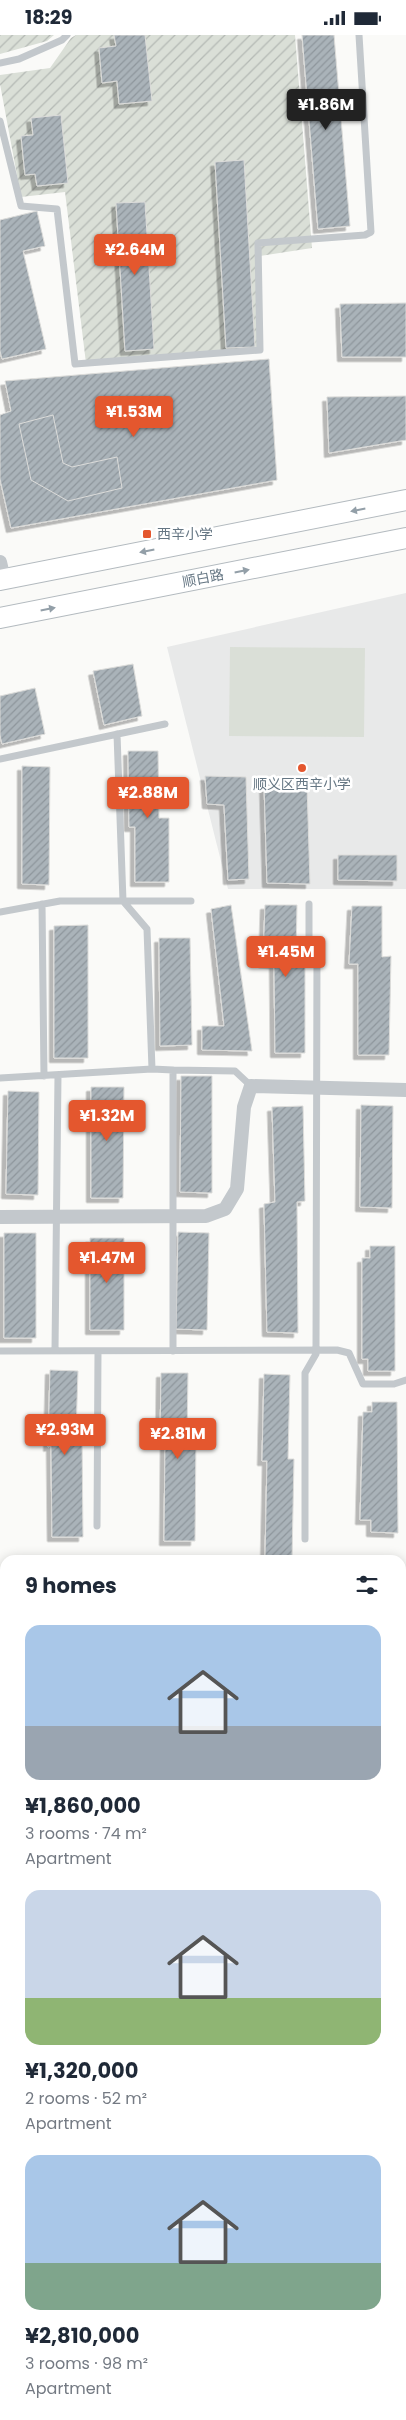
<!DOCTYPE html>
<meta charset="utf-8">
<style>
:root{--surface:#fff;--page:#f6f6f7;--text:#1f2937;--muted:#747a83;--accent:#e4572e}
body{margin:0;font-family:Poppins,"Noto Sans SC",sans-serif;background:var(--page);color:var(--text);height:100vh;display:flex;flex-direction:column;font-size:19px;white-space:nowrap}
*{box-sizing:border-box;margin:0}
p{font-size:16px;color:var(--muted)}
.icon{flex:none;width:28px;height:28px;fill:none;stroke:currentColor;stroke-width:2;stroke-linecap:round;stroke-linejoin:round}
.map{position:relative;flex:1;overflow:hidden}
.side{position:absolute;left:0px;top:1520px;width:406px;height:865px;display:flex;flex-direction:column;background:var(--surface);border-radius:15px 15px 0 0;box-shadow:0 2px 12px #0003}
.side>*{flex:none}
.price{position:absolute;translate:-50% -42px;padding:0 11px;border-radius:5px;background:var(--accent);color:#fff;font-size:16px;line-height:32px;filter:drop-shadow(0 1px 2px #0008)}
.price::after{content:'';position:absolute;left:50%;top:30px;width:15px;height:11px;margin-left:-8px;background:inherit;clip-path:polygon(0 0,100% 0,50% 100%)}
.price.on{background:#222;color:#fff}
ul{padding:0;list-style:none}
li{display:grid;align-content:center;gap:10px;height:265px;padding:0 25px}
li span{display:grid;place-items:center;height:155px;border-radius:15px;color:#555}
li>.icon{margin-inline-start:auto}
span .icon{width:90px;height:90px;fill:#fffc;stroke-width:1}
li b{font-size:21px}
h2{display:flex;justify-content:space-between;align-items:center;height:60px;padding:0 25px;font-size:21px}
.status{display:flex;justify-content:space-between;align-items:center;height:35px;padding:0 25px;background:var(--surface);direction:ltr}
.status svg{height:14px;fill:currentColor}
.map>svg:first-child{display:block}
</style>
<div class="status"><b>18:29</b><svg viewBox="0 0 49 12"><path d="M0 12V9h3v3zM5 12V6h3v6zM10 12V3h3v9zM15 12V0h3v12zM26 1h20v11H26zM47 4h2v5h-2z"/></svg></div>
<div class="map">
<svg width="406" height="2385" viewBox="0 0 406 2385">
<defs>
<pattern id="garden-furrows" width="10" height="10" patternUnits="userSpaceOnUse" patternTransform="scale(1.25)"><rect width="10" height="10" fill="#dadfd7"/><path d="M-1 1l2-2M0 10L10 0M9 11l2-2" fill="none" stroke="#b4b9b4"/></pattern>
<pattern id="building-hatch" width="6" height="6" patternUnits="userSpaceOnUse" patternTransform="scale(1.25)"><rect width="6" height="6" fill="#aab3b9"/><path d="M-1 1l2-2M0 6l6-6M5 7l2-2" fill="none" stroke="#8e969c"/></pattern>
<filter id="shadow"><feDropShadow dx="-4.5" dy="4.5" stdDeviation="0" flood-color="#0004"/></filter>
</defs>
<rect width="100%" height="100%" fill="#fafaf8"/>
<!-- built -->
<path fill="#e8e9e9" d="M406 558V854H228L167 612Z"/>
<!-- garden -->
<path fill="url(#garden-furrows)" d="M0 0H54L47 6 0 19Z
M76 0H295L312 213 260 221 263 312 86 328 65 157 21 162 0 49V40L50 33 71 3Z"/>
<!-- pitch -->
<path fill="#dadfd7" d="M230 612 365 613 364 702 229 701Z"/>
<!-- building -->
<path fill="url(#building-hatch)" stroke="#dcdcda" filter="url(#shadow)" d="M114 0H145L152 66 119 69 117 46 102 48 99 13 116 11Z
M302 0H334L350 191 318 194Z
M61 80 68 148 37 151 35 139 25 140 21 101 33 100 31 83Z
M244 125 255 312 226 313 215 127Z
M145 167 154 314 125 316 116 168Z
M37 176 45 211 23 216 46 314 2 324 0 316V185Z
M406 268V322H342L340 269Z
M269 324 277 445 11 493 0 444V380L11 376 5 346Z
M406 361V405L329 418 327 362Z
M53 380 63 428 72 432 117 422 122 453 68 466 31 445 19 389Z
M133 629 142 681 104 690 93 636Z
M35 653 45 699 2 709 0 700V661Z
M128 716H158L159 783H169V847H135V792H129Z
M22 731 50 732 49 850 22 849Z
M205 741 246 742 249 844 228 845 224 770 207 769Z
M264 749H307L310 849 267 848Z
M338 820H397V846L338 845Z
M231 870 252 1016 202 1015V991H224L211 874Z
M265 870H297L296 921 305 923V1018H275L274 929 263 928Z
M352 871H382V922L391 921 389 1020H358V929H349Z
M88 890V1023H54V891Z
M159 903H190L192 1010 160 1011Z
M181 1041H212V1158L180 1157Z
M91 1052H124L123 1163H91Z
M8 1056 39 1057 38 1160 6 1159Z
M361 1070 393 1071 392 1173 360 1172Z
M303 1071 305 1166 297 1167 298 1298 267 1297 264 1169 275 1167 272 1072Z
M178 1197 209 1198 207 1295 176 1294Z
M4 1198H36V1303H4Z
M90 1203H124V1295H90Z
M370 1211H395V1336H368V1324H362V1223H370Z
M50 1335 78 1336 76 1398 82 1400 83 1502H52L51 1411 48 1412Z
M161 1338H188L187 1404H196L195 1506H164L165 1409H160Z
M264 1339 290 1340 288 1424H294L292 1525 265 1524 267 1426H262Z
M372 1367H397L398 1498 371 1497V1485H360L363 1377H372Z
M0 1643H5V1850L0 1849Z
M401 1654 406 1655V1880H401Z
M406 1973V2092H401V1977Z
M0 2103 5 2105V2165L0 2166Z
M401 2132H406V2255H401Z
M0 2199H5V2240H0Z
M401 2298 406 2299V2385H396V2380H401Z
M17 2380H51V2385H17Z
M111 2380H150V2385H111Z
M211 2380H241V2385H211Z
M308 2380H337V2385H308Z"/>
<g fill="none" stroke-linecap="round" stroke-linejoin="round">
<defs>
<path id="secondary" d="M0 545 406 465
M0 583 406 503
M0 1904H5
M401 1921H406"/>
</defs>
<!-- secondary casing -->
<use href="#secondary" stroke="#b3babf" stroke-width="22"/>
<!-- service -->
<path stroke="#c3c8cc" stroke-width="7" d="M0 28 19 24 62 5 67 0
M0 86 21 171 57 174 75 329 260 315 258 208 365 200 371 197 359 0
M0 724 165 689
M42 869 44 1041
M0 877 60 866H191
M152 1034 173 1035V1316
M173 1035 235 1036 251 1051
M0 1043 152 1034 147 894 123 866 117 699
M0 1316 337 1315 349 1318 363 1349H394L406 1345
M55 1316 58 1040
M97 1491 98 1316
M305 1504V1338L316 1319 317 914 309 902V869
M0 2093H5
M401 2115H406
M401 2277H406
M0 2337H5"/>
<!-- minor -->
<path stroke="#c3c8cc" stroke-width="14" d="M0 527 4 544
M0 1182 206 1181 225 1174 237 1154 244 1072 251 1051 406 1055
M0 1546H5
M401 1576H406"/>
<!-- secondary -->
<use href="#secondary" stroke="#fff" stroke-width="20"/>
<defs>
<path id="rail" d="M0 1589H5
M0 1602H5
M401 1613 406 1614
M401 1626H406"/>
</defs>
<!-- rail casing -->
<use href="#rail" stroke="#a2aab0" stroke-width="5.5"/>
<!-- rail -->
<use href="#rail" stroke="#fff" stroke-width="4" stroke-dasharray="11" stroke-linecap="butt"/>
</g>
<!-- one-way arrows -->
<defs><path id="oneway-solid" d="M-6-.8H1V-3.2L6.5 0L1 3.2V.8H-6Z" transform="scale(1.25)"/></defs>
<g fill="#939fa8">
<use href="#oneway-solid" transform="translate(358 475) rotate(169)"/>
<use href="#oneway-solid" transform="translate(147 516) rotate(169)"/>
<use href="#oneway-solid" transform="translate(242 536) rotate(-11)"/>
<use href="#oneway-solid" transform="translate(48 574) rotate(-11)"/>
</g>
<!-- markers -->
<g fill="#e4572e" stroke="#fff" stroke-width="2">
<rect x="142" y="494" width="10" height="10" rx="2.5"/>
<circle cx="302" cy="733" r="5"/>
</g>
<g text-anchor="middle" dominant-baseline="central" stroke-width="5" stroke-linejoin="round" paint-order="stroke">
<!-- poi labels -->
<g font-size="14" fill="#657683" stroke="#fff" text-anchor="start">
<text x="157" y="499">西辛小学</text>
<text x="302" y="749" text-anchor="middle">顺义区西辛小学</text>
</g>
<!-- street labels -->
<g font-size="14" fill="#657683" stroke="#fff">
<text transform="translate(203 543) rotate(-11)">顺白路</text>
</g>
</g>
</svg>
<b class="price on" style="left:326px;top:96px">¥1.86M</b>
<b class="price" style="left:135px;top:241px">¥2.64M</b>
<b class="price" style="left:134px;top:403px">¥1.53M</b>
<b class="price" style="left:148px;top:784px">¥2.88M</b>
<b class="price" style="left:286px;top:943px">¥1.45M</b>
<b class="price" style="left:107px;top:1107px">¥1.32M</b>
<b class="price" style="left:107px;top:1249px">¥1.47M</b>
<b class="price" style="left:65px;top:1421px">¥2.93M</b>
<b class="price" style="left:178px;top:1425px">¥2.81M</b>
<section class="side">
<h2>9 homes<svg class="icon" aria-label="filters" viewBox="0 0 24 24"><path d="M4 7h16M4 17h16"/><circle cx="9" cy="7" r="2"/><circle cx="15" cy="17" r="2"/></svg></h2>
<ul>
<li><span style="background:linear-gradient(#a9c7e8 65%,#9aa5b1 0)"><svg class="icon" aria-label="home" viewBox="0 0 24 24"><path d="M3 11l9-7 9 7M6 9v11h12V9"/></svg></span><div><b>¥1,860,000</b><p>3 rooms · 74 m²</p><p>Apartment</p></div></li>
<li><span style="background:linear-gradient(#c9d6e8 70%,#8fb573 0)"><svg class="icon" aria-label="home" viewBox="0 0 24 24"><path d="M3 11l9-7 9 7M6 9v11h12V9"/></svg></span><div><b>¥1,320,000</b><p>2 rooms · 52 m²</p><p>Apartment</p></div></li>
<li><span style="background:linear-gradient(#a9c7e8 70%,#7fa58c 0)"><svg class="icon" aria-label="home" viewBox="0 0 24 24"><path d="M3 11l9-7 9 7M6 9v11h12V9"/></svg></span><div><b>¥2,810,000</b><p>3 rooms · 98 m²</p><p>Apartment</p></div></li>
</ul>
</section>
</div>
